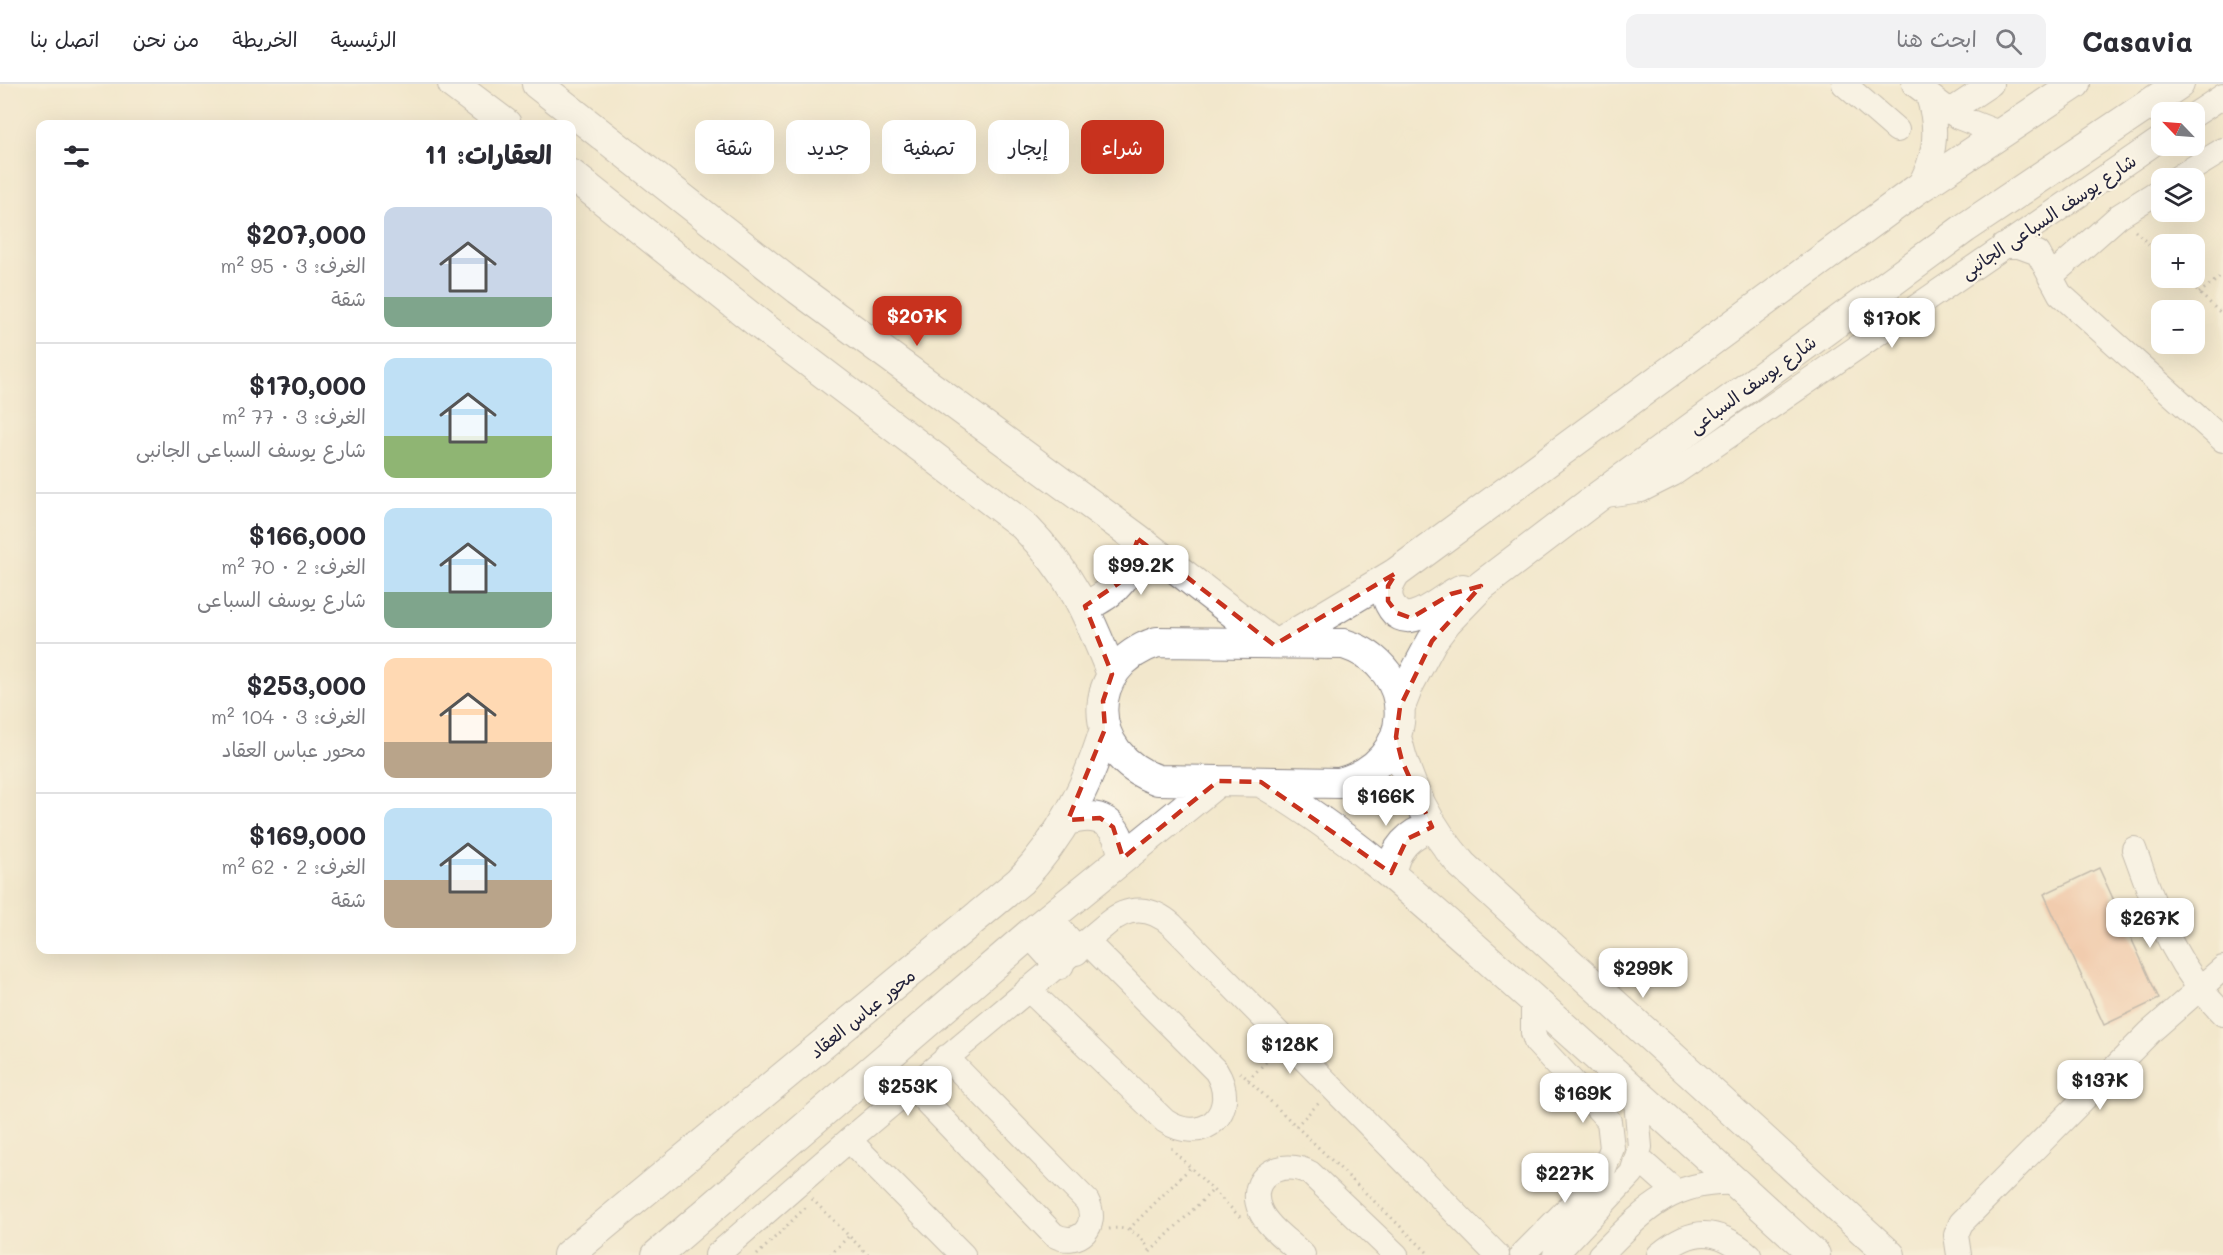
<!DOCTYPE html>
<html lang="ar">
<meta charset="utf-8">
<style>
:root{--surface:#fff;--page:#f2f2f3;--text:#2b2b33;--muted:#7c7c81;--line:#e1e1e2;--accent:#c8321e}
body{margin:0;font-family:Mali,"Playpen Sans Arabic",sans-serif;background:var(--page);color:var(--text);direction:rtl;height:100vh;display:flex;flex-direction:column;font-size:22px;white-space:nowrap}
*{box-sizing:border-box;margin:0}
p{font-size:20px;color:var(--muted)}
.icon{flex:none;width:33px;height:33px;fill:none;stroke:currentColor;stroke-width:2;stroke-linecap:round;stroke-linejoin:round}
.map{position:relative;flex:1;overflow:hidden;direction:ltr}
.sheet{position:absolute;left:36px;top:36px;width:540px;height:834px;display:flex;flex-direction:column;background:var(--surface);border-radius:12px;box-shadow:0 6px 24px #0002;direction:rtl}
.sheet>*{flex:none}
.banner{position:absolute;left:594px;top:36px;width:570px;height:54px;direction:rtl;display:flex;gap:12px}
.needle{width:39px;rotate:295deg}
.buttons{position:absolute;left:2151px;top:18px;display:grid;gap:12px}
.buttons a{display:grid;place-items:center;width:54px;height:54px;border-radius:12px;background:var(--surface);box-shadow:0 6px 24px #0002;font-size:30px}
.price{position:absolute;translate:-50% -51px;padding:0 14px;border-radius:12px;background:#fff;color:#222;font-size:20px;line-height:39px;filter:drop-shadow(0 2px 3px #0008)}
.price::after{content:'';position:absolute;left:50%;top:36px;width:18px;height:14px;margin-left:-9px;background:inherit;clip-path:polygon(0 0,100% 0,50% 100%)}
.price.active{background:var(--accent);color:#fff}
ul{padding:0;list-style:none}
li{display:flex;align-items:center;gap:18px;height:150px;padding:0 24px}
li+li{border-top:2px solid var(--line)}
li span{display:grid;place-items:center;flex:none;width:168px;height:120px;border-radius:12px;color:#555}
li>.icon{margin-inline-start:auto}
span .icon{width:72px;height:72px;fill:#fffc;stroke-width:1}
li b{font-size:26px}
h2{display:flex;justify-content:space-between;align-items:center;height:72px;padding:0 24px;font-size:26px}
.chip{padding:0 21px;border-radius:12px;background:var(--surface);box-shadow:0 6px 24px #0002;font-size:21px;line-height:54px}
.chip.active{background:var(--accent);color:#fff}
header{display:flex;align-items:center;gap:36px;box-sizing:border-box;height:84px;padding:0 30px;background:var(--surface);border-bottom:2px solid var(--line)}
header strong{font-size:28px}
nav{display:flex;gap:33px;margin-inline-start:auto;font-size:21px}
.search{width:420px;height:54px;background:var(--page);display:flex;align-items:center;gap:15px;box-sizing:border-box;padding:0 21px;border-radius:12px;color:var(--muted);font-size:22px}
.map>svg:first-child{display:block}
</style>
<header>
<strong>Casavia</strong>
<div class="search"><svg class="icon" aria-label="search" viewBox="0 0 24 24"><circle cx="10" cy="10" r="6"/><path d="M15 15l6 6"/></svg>ابحث هنا</div>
<nav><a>الرئيسية</a><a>الخريطة</a><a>من نحن</a><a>اتصل بنا</a></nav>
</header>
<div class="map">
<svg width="2223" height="1171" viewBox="0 0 2223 1171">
<rect width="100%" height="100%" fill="#fcf5e5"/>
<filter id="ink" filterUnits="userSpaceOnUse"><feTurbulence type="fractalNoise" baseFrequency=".0167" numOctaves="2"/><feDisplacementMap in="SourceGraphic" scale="12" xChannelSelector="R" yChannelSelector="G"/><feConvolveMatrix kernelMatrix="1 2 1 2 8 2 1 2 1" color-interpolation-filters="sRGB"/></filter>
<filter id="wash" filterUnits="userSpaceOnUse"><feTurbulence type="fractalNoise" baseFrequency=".008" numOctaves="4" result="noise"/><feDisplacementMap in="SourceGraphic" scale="24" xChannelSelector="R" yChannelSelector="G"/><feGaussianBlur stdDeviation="1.35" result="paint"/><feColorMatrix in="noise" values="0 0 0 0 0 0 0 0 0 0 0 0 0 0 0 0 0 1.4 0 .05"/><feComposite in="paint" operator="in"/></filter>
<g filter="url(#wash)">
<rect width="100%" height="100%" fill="#f2e7cc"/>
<g id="blocks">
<!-- building -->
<path fill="#f0aa89" d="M2099 784 2159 915 2104 941 2044 810Z"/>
</g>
</g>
<g filter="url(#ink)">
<use href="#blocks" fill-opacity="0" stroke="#8a8484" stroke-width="1.5"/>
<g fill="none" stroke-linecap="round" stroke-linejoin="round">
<defs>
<path id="minor" d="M1844 0 1897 46
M1914 0 1958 33 1999 49
M1949 28 1991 0
M2194 31 2223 12
M2177 94 2223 66
M1916 106C1936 76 1939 46 1928 12
M2003 162H2019L2038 169 2060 210 2223 356
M2050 193 2119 132 2162 105
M1599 412 1641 406 1673 390 2162 54
M2134 765C2159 832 2171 878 2223 930
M1028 905 1165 1037C1204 1063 1241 1027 1216 987L1086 857
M912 1003 1054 1151C1079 1164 1100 1142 1087 1117L946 973
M849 1056 963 1171
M1638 1074 1675 1107
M717 1171 849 1056 1108 839C1129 821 1152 823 1172 841L1497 1171
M1303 1171C1290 1158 1267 1143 1260 1126 1246 1093 1282 1073 1310 1089L1396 1171
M1522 1171 1602 1090 1612 1064 1609 1037 1536 958 1533 949V915
M1555 1171 1632 1089 1640 1063 1635 1005
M1600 1171C1643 1128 1671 1095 1737 1099
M1659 1171C1692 1143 1717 1143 1749 1171
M1959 1171 1956 1151 1961 1139 2150 948 2223 884"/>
<path id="major" d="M453 0 506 40
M537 0 798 205 1138 455 1272 559
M572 91 767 246 1023 441C1072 491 1087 527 1112 590
M1396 489C1389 499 1384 509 1390 520 1407 554 1442 512 1463 505
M1085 522C1116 510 1133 488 1138 455
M1157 558 1344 560C1421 584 1417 680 1339 699L1158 696C1085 671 1083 582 1157 558Z
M1279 559 1396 489 1916 106 2075 0
M1400 623 1409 600 1432 557 1447 537 1481 502 1599 412 1965 144 2179 0
M1396 653C1408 703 1429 743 1462 781L1890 1171
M1261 698C1353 752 1429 823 1509 894 1612 985 1713 1078 1815 1171
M1068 736C1101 726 1119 739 1123 774
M1391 789C1394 765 1409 749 1432 743
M1048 836 1075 866
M1031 849 1059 880
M568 1171 1020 797C1062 752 1087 704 1105 645
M657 1171 1031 849 1218 697"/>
</defs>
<!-- minor casing -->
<use href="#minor" stroke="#8a8484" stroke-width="26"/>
<!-- major casing -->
<use href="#major" stroke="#8a8484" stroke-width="32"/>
<!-- path -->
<path stroke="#8a8484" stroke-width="3" stroke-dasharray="1.5 4.5" stroke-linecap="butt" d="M2135 147 2162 173
M2183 194 2223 231
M2199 209 2223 191
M1240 988 1430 1171
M1248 996 1272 972
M1296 1042 1320 1018
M1171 1064 1241 1134
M812 1115 868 1171
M1109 1145C1128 1141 1146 1152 1150 1171
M1129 1145 1191 1083
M1150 1168 1213 1106
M757 1171 807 1122
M830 1171 849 1152"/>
<!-- minor -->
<use href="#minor" stroke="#fff" stroke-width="24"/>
<!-- major -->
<use href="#major" stroke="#fff" stroke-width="30"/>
</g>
</g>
<!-- marked area -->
<path d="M0 0H2223V1171H0ZM1138 455 1274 561 1396 489 1388 502V517L1397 529 1411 534 1451 510 1481 502 1432 557 1400 623 1396 653 1402 677 1432 743 1407 755 1391 789 1261 698 1218 697 1123 774 1113 743 1100 734 1068 736 1105 645 1103 617 1112 590 1085 522 1122 497Z" fill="#f2e7cc" fill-opacity=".55" fill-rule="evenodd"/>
<path fill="none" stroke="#c8321e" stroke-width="4.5" stroke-dasharray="12 8" stroke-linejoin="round" d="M1138 455 1274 561 1396 489 1388 502V517L1397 529 1411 534 1451 510 1481 502 1432 557 1400 623 1396 653 1402 677 1432 743 1407 755 1391 789 1261 698 1218 697 1123 774 1113 743 1100 734 1068 736 1105 645 1103 617 1112 590 1085 522 1122 497Z"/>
<g text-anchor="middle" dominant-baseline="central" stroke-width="4.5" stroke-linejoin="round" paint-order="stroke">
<!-- street labels -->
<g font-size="18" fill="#22223b" stroke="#fcf5e5">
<text transform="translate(2048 132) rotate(-34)">شارع يوسف السباعى الجانبى</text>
<text transform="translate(1752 300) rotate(-36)">شارع يوسف السباعى</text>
<text transform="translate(862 929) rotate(-39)">محور عباس العقاد</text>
</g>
</g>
</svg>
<div class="buttons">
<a><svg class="needle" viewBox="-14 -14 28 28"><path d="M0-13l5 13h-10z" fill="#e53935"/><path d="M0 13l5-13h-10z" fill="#7c7c81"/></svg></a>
<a><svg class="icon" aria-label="layers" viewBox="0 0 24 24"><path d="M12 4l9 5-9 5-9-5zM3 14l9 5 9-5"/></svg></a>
<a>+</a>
<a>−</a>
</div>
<b class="price active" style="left:917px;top:263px">$207K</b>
<b class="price" style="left:1892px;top:265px">$170K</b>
<b class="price" style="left:1141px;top:512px">$99.2K</b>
<b class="price" style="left:1386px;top:743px">$166K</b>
<b class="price" style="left:2150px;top:865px">$267K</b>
<b class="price" style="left:1643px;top:915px">$299K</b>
<b class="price" style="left:1290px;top:991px">$128K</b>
<b class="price" style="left:2100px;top:1027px">$137K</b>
<b class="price" style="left:908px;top:1033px">$253K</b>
<b class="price" style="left:1583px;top:1040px">$169K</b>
<b class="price" style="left:1565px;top:1120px">$227K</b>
<div class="banner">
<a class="chip active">شراء</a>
<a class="chip">إيجار</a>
<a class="chip">تصفية</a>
<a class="chip">جديد</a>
<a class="chip">شقة</a>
</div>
<section class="sheet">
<h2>العقارات: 11<svg class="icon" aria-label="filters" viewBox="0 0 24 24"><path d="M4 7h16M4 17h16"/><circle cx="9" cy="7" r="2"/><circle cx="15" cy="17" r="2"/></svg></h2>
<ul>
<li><span style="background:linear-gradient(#c9d6e8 75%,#7fa58c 0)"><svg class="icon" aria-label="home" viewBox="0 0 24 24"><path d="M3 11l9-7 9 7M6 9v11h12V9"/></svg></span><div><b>$207,000</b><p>الغرف: 3 · 95 m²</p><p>شقة</p></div></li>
<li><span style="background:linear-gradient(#bfe0f5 65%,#8fb573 0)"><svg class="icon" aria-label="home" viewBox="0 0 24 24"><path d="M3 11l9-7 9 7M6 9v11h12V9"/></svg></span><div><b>$170,000</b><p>الغرف: 3 · 77 m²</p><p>شارع يوسف السباعى الجانبى</p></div></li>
<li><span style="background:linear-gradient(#bfe0f5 70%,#7fa58c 0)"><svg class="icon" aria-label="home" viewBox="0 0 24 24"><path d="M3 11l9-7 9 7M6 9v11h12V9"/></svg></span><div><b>$166,000</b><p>الغرف: 2 · 70 m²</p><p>شارع يوسف السباعى</p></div></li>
<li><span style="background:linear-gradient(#ffd9b3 70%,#b9a48a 0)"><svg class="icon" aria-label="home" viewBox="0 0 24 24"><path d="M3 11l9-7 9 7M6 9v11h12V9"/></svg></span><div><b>$253,000</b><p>الغرف: 3 · 104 m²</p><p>محور عباس العقاد</p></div></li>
<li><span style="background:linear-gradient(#bfe0f5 60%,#b9a48a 0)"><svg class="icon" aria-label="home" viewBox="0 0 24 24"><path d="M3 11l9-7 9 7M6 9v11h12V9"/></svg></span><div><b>$169,000</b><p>الغرف: 2 · 62 m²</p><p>شقة</p></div></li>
</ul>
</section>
</div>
